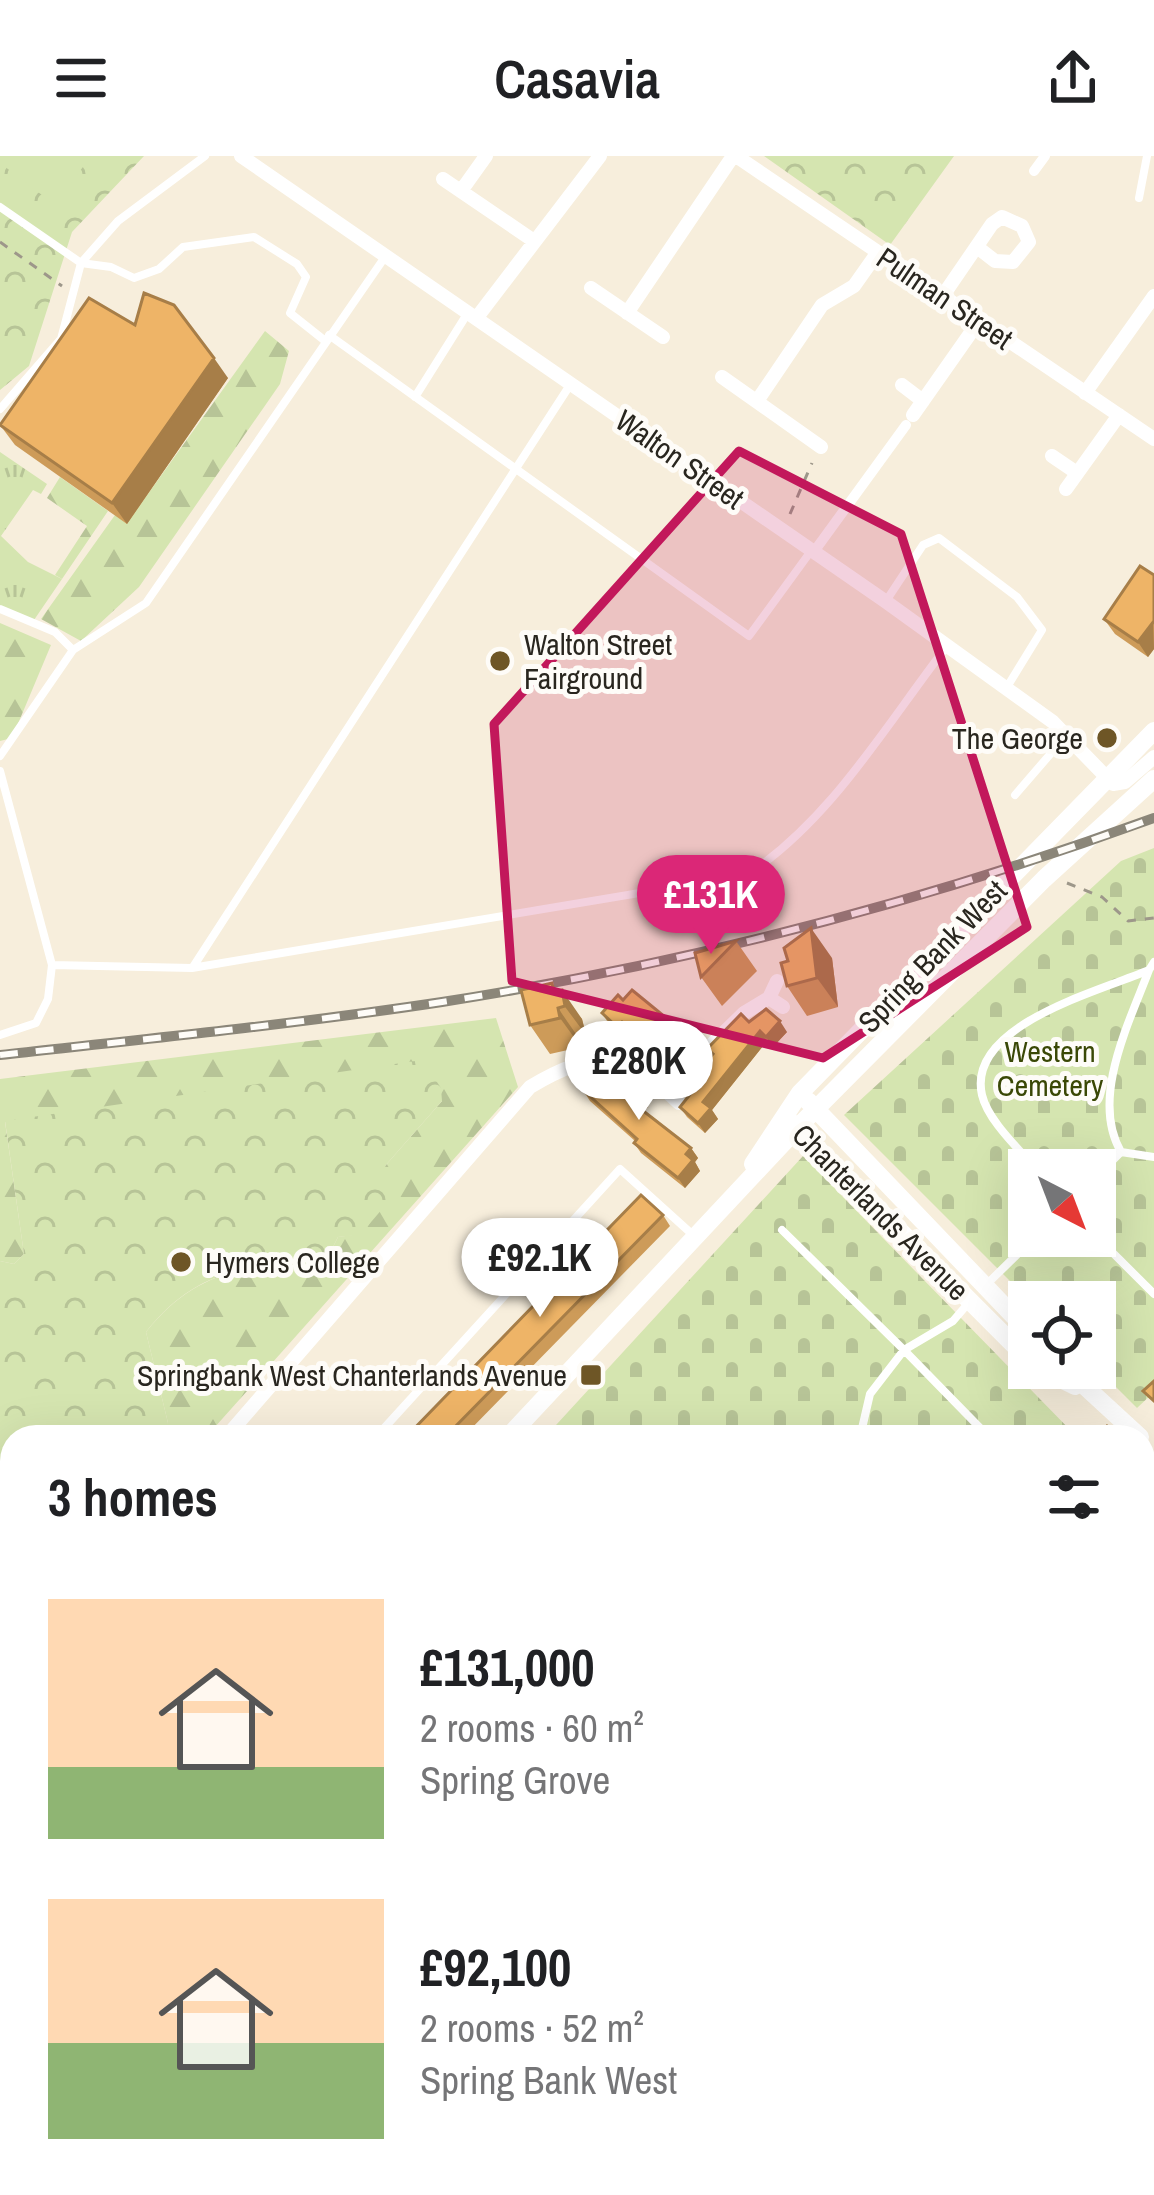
<!DOCTYPE html>
<meta charset="utf-8">
<style>
:root{--surface:#fff;--page:#f6f6f6;--text:#202124;--muted:#757577;--accent:#db2777}
body{margin:0;font-family:"Archivo Narrow",sans-serif;background:var(--page);color:var(--text);height:100vh;display:flex;flex-direction:column;font-size:45px;white-space:nowrap}
*{box-sizing:border-box;margin:0}
p{font-size:39px;color:var(--muted)}
.icon{flex:none;width:66px;height:66px;fill:none;stroke:currentColor;stroke-width:2;stroke-linecap:round;stroke-linejoin:round}
.map{position:relative;flex:1;overflow:hidden}
.side{position:absolute;left:0px;top:1269px;width:1155px;height:771px;display:flex;flex-direction:column;background:var(--surface);border-radius:36px 36px 0 0;box-shadow:0 12px 48px #0002}
.side>*{flex:none}
.needle{width:78px;rotate:138deg}
.tools{position:absolute;left:1008px;top:993px;display:grid;gap:24px}
.tools a{display:grid;place-items:center;width:108px;height:108px;border-radius:0px;background:var(--surface);box-shadow:0 12px 48px #0002;font-size:60px}
.price{position:absolute;translate:-50% -102px;padding:0 27px;border-radius:42px;background:#fff;color:#222;font-size:39px;line-height:78px;filter:drop-shadow(0 3px 6px #0008)}
.price::after{content:'';position:absolute;left:50%;top:72px;width:36px;height:27px;margin-left:-18px;background:inherit;clip-path:polygon(0 0,100% 0,50% 100%)}
.price.current{background:var(--accent);color:#fff}
ul{padding:0;list-style:none}
li{display:flex;align-items:center;gap:36px;height:300px;padding:0 48px}
li span{display:grid;place-items:center;flex:none;width:336px;height:240px;border-radius:0px;color:#555}
li>.icon{margin-inline-start:auto}
span .icon{width:144px;height:144px;fill:#fffc;stroke-width:1}
li b{font-size:51px}
h2{display:flex;justify-content:space-between;align-items:center;height:144px;padding:0 48px;font-size:51px}
header{display:flex;justify-content:space-between;align-items:center;height:156px;padding:0 48px;background:var(--surface);font-size:54px;font-weight:600}
.map>svg:first-child{display:block}
</style>
<header><svg class="icon" aria-label="menu" viewBox="0 0 24 24"><path d="M4 6h16M4 12h16M4 18h16"/></svg>Casavia<svg class="icon" aria-label="share" viewBox="0 0 24 24"><path d="M12 15V3M7 8l5-5 5 5M5 13v7h14v-7"/></svg></header>
<div class="map">
<svg width="1154" height="2039" viewBox="0 0 1154 2039">
<defs>
<pattern id="grass-tufts" width="24" height="20" patternUnits="userSpaceOnUse" patternTransform="scale(3)"><rect width="24" height="20" fill="#d5e5b0"/><path d="M3 7l-1-3M5 7V3M7 7l1-3M15 17l-1-3M17 17v-4M19 17l1-3" fill="none" stroke="#b7c497"/></pattern>
<pattern id="forest-firs" width="22" height="20" patternUnits="userSpaceOnUse" patternTransform="scale(3)"><rect width="22" height="20" fill="#d5e5b0"/><path d="M5 1l3.5 6h-7zM16 11l3.5 6h-7z" fill="#b7c497"/></pattern>
<pattern id="cemetery-stones" width="16" height="16" patternUnits="userSpaceOnUse" patternTransform="scale(3)"><rect width="16" height="16" fill="#d5e5b0"/><path d="M2 7V4a2 2 0 0 1 4 0v3zM10 15v-3a2 2 0 0 1 4 0v3z" fill="#b7c497"/></pattern>
<pattern id="park-crowns" width="20" height="18" patternUnits="userSpaceOnUse" patternTransform="scale(3)"><rect width="20" height="18" fill="#d5e5b0"/><path d="M2 6a3 3 0 1 1 6 0M12 15a3 3 0 1 1 6 0" fill="none" stroke="#b7c497"/></pattern>
</defs>
<rect width="100%" height="100%" fill="#f7eedc"/>
<!-- education -->
<path fill="#efdecc" d="M212 2028H454L445 2039H225Z"/>
<!-- grass -->
<path fill="url(#grass-tufts)" d="M0 296 47 328 41 338 33 334 1 380 28 406 62 423 34 464 0 450Z"/>
<!-- forest -->
<path fill="url(#forest-firs)" d="M265 175 289 195 280 228 139 431 81 485 41 463 115 359 127 367Z
M60 321 108 355 62 423 55 419 87 370 47 342Z
M0 467 51 489 12 582 0 585Z
M496 862 518 931 206 1281H146L168 1267 146 1176C199 1110 249 1112 328 1101L338 1081 360 1078 372 1062 385 1010 442 945 5 966 24 1098 14 1108 0 1105V923Z
M12 1372V1499L0 1512V1376Z
M12 1878V2028H174L166 2039H0V1892Z"/>
<!-- cemetery -->
<path fill="url(#cemetery-stones)" fill-rule="evenodd" d="M1154 692V1236L1137 1252 1095 1210V1146H1031L844 959 1121 705ZM1029 1014H1095V1080H1029Z
M803 1000 1077 1281H545Z"/>
<!-- park -->
<path fill="url(#park-crowns)" d="M0 0H144L72 76 29 210 0 234Z
M764 0H954L890 89Z
M422 904 441 932 442 945 385 1010 393 1021 389 1045 360 1079 338 1081 328 1101C250 1112 199 1109 146 1176L168 1267 165 1277 12 1281V1372L0 1376V1105L14 1108 24 1098 5 965Z"/>
<!-- pitch -->
<path fill="#d5e5b0" d="M0 0H91L55 49 0 7Z"/>
<g fill="none" stroke-linecap="round" stroke-linejoin="round">
<!-- path -->
<path stroke="#9d978a" stroke-width="3" stroke-dasharray="9 9" stroke-linecap="butt" d="M0 86 62 130
M790 358 812 307
M1067 727 1102 741 1128 765 1154 762
M1143 1981 1154 1988
M1036 2030 1050 2039"/>
<!-- service -->
<path stroke="#fff" stroke-width="8" d="M1139 42 1147 0
M0 51 81 107 111 111 134 122 159 113 183 91 254 81 297 108 306 121 290 157 324 184
M329 179 749 480 811 395
M415 241 469 155
M0 253 61 183 81 107 118 65 205 0
M886 445 923 389 939 382 1017 441 1042 474 1007 531
M0 453 55 476 73 494
M0 600 73 494 146 447 387 98
M0 615 52 809 48 843 36 867 0 879
M1015 639 1065 581
M52 809 192 812 747 719C831 664 886 569 947 490
M193 811 570 229
M1149 814C1129 867 1090 943 1121 996L1154 1001
M1037 1014C1020 994 988 965 982 939 966 869 1100 835 1149 814L1154 806
M1095 1022 1121 996
M782 1074 904 1194 870 1238 860 1281
M1095 1079 1154 1138
M986 1129 1036 1080
M971 1144 953 1165 904 1194 989 1281
M376 1281 620 1013 693 1079"/>
<!-- pedestrian -->
<path stroke="#fff" stroke-width="10" d="M1034 15 1045 0
M813 397 906 269"/>
<!-- minor -->
<path stroke="#fff" stroke-width="14" d="M241 0 885 445 1053 566 1113 628 1125 626 1154 601
M736 0 1154 283
M443 23 534 85
M461 35 486 0
M591 132 663 181
M942 141 992 68 1002 61 1022 70 1029 86 1013 106 995 105 977 91
M627 157 733 0
M478 160 600 0
M722 221 821 291
M902 229 923 245
M1085 237 1154 140
M757 245 822 149 854 130 878 96
M913 259 979 165
M1052 300 1077 317
M1066 333 1119 259
M777 825 769 842 783 851
M665 934 744 857 769 842
M226 1281 530 931C595 892 626 896 679 947
M1143 1340 1154 1327
M0 1538 12 1524
M1143 1540 1154 1527
M0 1578 12 1590
M1143 1863 1154 1849
M531 2028 545 2039
M963 2028 979 2039
M463 2039 471 2028
M708 2039 717 2028
M1011 2039 1019 2028"/>
<!-- tertiary -->
<path stroke="#fff" stroke-width="18" d="M808 945 1029 1176
M791 966 1029 1204
M753 1008 800 937 1154 575
M1038 1212 1075 1230
M1065 1212 1140 1281
M508 1281 798 971 1044 723 1154 623
M0 1847 12 1833"/>
<defs>
<path id="rail" d="M0 899C147 883 296 868 442 846 685 808 924 746 1154 662"/>
</defs>
<!-- rail casing -->
<use href="#rail" stroke="#8b8679" stroke-width="10"/>
<!-- rail -->
<use href="#rail" stroke="#fefcf8" stroke-width="6" stroke-dasharray="18" stroke-linecap="butt"/>
</g>
<!-- wall -->
<path fill="#cd9b59" d="M135 169 228 222 127 368 15 289 0 269Z
M1154 419V493L1148 501 1115 478 1104 463Z
M736 785 757 815 722 850 701 821Z
M832 802 838 851 807 860 787 830Z
M557 835 582 863 586 879 578 881 581 891 550 898 530 869Z
M623 844 681 874 688 884 665 908 629 876 624 882 609 868 602 857Z
M749 866 787 876 773 891 767 885 712 954 718 963 705 977 687 961 680 951 691 938 685 930 712 900 707 893Z
M583 934 653 961 691 992 698 1002 695 1006 700 1015 685 1032 641 997 634 987 635 985 590 945Z
M663 1059 670 1070 463 1281H406Z
M1143 1305 1150 1315 1143 1323Z
M321 2028H448L439 2039H335Z"/>
<!-- shaded-wall -->
<path fill="#a77e48" d="M214 202 228 222 127 368 112 347Z
M1153 464 1154 493 1148 501 1138 486Z
M811 772 832 802 838 851 817 822Z
M552 827 564 844 562 834 582 863 586 879 554 836Z
M558 852 578 881 581 891 560 862Z
M780 865 787 876 773 891 766 881Z
M622 866 629 876 624 882 617 871Z
M760 875 767 885 712 954 718 963 705 977 698 967 703 946Z
M691 992 698 1002 695 1006 700 1015 685 1032 678 1022 686 998Z
M1154 1377V1397L1143 1409V1390Z
M1154 1478V1498L1143 1511V1491Z
M1143 1586 1150 1597 1143 1605Z
M426 2028H448L439 2039H418Z
M599 2028H614L605 2039H590Z
M682 2028H698L689 2039H673Z"/>
<!-- building -->
<path fill="#eeb467" stroke="#a77e48" stroke-width="3" d="M144 137 174 149 214 202 112 347 0 269 89 142 135 169Z
M1140 410 1154 419V465L1138 486 1104 463Z
M811 772 817 822 787 830 781 807 788 805 784 792Z
M736 785 701 821 695 797Z
M552 827 554 836 562 834 565 850 558 852 560 862 530 869 521 834Z
M632 834 681 874 657 898 622 866 617 871 602 857 618 839 623 844Z
M766 853 780 865 766 881 760 875 703 946 711 952 698 967 680 951 692 936 685 930 713 898 707 893 741 858 749 866Z
M603 912 646 951 642 954 691 992 686 998 693 1004 678 1022 634 987 637 983 583 934Z
M641 1039 663 1059 445 1281H406Z
M1154 1225V1245L1143 1235Z
M1107 1270 1119 1281H1097Z
M1154 1335V1377L1143 1390V1348Z
M1154 1443V1478L1143 1491V1456Z
M1154 1539V1596L1143 1587V1552Z
M1143 1633 1154 1642V1739L1143 1730Z
M1154 1773V1808L1148 1815 1143 1811V1777L1147 1781Z
M166 2028H180L194 2039H157Z
M329 2028H426L418 2039H343Z
M570 2028H599L590 2039H570L565 2035Z
M653 2028H682L673 2039H644Z"/>
<!-- marked area -->
<path fill="#c2185b" fill-opacity="0.2" stroke="#c2185b" stroke-width="9" stroke-linejoin="round" d="M739 295 901 378 1027 771 823 902 512 825 494 568Z"/>
<!-- markers -->
<g fill="#6e5626" stroke="#fefcf8" stroke-width="4.5">
<circle cx="500" cy="505" r="12"/>
<circle cx="1107" cy="582" r="12"/>
<circle cx="181" cy="1106" r="12"/>
<rect x="579" y="1207" width="24" height="24" rx="6"/>
</g>
<g text-anchor="middle" dominant-baseline="central" stroke-width="10" stroke-linejoin="round" paint-order="stroke">
<!-- street labels -->
<g font-size="30" fill="#29261f" stroke="#fefcf8">
<text transform="translate(945 142) rotate(34)">Pulman Street</text>
<text transform="translate(680 303) rotate(35)">Walton Street</text>
<text transform="translate(932 800) rotate(-46)">Spring Bank West</text>
<text transform="translate(881 1056) rotate(45)">Chanterlands Avenue</text>
</g>
<!-- poi labels -->
<g font-size="30" fill="#29261f" stroke="#fefcf8" text-anchor="start">
<text x="524" y="488">Walton Street<tspan x="524" dy="34">Fairground</tspan></text>
<text x="1083" y="582" text-anchor="end">The George</text>
<text x="205" y="1106">Hymers College</text>
<text x="567" y="1219" text-anchor="end">Springbank West Chanterlands Avenue</text>
</g>
<!-- park labels -->
<g font-size="30" fill="#3a4806" stroke="#fefcf8">
<text x="1050" y="895">Western<tspan x="1050" dy="34">Cemetery</tspan></text>
</g>
</g>
</svg>
<div class="tools">
<a><svg class="needle" viewBox="-14 -14 28 28"><path d="M0-13l5 13h-10z" fill="#e53935"/><path d="M0 13l5-13h-10z" fill="#757577"/></svg></a>
<a><svg class="icon" aria-label="locate" viewBox="0 0 24 24"><circle cx="12" cy="12" r="6"/><path d="M12 2v4M12 18v4M2 12h4M18 12h4"/></svg></a>
</div>
<b class="price current" style="left:711px;top:801px">£131K</b>
<b class="price" style="left:639px;top:967px">£280K</b>
<b class="price" style="left:540px;top:1164px">£92.1K</b>
<section class="side">
<h2>3 homes<svg class="icon" aria-label="filters" viewBox="0 0 24 24"><path d="M4 7h16M4 17h16"/><circle cx="9" cy="7" r="2"/><circle cx="15" cy="17" r="2"/></svg></h2>
<ul>
<li><span style="background:linear-gradient(#ffd9b3 70%,#8fb573 0)"><svg class="icon" aria-label="home" viewBox="0 0 24 24"><path d="M3 11l9-7 9 7M6 9v11h12V9"/></svg></span><div><b>£131,000</b><p>2 rooms · 60 m²</p><p>Spring Grove</p></div></li>
<li><span style="background:linear-gradient(#ffd9b3 60%,#8fb573 0)"><svg class="icon" aria-label="home" viewBox="0 0 24 24"><path d="M3 11l9-7 9 7M6 9v11h12V9"/></svg></span><div><b>£92,100</b><p>2 rooms · 52 m²</p><p>Spring Bank West</p></div></li>
</ul>
</section>
</div>
